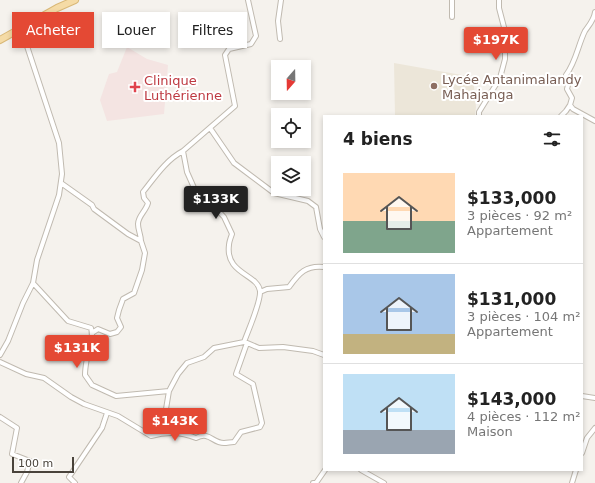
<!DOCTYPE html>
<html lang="fr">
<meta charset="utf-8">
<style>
:root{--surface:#fff;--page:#f2f2f2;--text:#222;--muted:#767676;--line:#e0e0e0;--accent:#e44934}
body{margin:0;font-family:"DejaVu Sans",sans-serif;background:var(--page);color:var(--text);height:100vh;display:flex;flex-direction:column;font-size:15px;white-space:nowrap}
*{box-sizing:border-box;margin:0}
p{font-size:13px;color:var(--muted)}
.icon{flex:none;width:22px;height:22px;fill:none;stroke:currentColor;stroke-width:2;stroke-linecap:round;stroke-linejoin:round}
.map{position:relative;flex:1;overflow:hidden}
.side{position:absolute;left:323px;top:115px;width:260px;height:356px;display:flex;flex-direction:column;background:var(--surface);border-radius:0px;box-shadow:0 2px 6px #0003}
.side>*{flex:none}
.guide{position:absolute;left:12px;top:12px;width:251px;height:36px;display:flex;gap:8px}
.needle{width:26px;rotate:200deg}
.buttons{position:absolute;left:271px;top:60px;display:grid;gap:8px}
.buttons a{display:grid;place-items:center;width:40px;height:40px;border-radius:0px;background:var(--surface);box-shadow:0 2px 6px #0003;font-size:20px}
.scale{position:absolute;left:12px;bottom:10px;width:62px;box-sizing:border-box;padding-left:4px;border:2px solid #49433b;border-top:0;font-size:11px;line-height:14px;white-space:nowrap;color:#49433b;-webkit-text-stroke:3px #fff;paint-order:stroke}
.price{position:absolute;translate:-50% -34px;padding:0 9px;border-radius:4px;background:var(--accent);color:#fff;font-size:13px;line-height:26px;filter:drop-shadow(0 1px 2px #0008)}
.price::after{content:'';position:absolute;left:50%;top:24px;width:12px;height:9px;margin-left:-6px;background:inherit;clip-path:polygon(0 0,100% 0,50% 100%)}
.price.active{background:#222;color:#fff}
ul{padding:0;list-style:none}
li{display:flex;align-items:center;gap:12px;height:100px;padding:0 20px}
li+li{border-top:1px solid var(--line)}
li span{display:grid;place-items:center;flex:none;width:112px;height:80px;border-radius:0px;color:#555}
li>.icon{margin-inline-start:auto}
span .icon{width:48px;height:48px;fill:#fffc;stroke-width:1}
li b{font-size:17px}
h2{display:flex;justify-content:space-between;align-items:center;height:48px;padding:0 20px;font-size:17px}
.chip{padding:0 14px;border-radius:0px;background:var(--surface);box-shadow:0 2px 6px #0003;font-size:14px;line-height:36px}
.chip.active{background:var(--accent);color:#fff}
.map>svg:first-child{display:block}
</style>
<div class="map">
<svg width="595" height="483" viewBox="0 0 595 483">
<rect width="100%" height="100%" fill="#f5f2ed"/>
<!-- education -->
<path fill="#ece6d9" d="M394 63 473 77 476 107 475 116H395Z"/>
<!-- medical -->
<path fill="#f4e4e2" d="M127 47 147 59 168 65 164 114 107 121 100 100 109 74 117 72Z"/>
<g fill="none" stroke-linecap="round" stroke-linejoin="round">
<defs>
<path id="street" d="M452 0V17
M595 12C594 20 589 25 585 31 578 45 576 62 566 75L569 81 567 89 572 98 570 105 573 109 595 121
M470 32 505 31
M280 39 278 21 281 0
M479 116V112L500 78 505 59V31L499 8V0
M561 116 566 111 570 105
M210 128 234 163 274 193 308 201 316 207 320 229 324 237
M61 183 92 205 94 209 128 234 141 241 145 253 142 270 134 293 123 299 119 310 117 318 121 327 117 332 110 334 98 329 92 333
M141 241C141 235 138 230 138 224 138 216 146 211 148 203L144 198 143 192C155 177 166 160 183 151
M33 283 68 321 91 328C94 339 89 348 87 358 86 364 85 369 85 375L92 385 116 396 169 391
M260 292 267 289 289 287C299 273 306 265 324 267
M245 342 259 348 283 347 313 351 324 355
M0 355 8 341 23 303 33 283 37 260 59 195 62 174 59 143 21 28
M0 362 26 374 44 378 71 397 84 404 118 416 151 436C165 432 182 432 196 438 210 431 212 443 224 443 227 443 231 442 234 442L241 432 260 427 262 423 253 384 236 374 247 343
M582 396 595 398
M0 417 17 428 12 454 30 461 27 472 21 483
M157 434 164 421 169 391 178 374 187 363 204 357 214 348 244 342C248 331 261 302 260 291 258 274 225 274 229 245 229 242 231 237 232 234L224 217 209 201 195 190 187 172 183 151 235 106 225 55 229 49 251 44 256 36 248 0
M582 453 587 438 595 428
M361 470 384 483
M75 483 69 477 102 428 107 413
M313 483H316L325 470
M572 483 576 470"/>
<path id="primary" d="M0 40 57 8 75 0"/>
</defs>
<!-- street casing -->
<use href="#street" stroke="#c0bab0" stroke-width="6"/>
<!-- primary casing -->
<use href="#primary" stroke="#d9b877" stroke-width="8"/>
<!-- street -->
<use href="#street" stroke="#fff" stroke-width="4"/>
<!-- primary -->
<use href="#primary" stroke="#f5dba6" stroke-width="6"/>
</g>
<!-- markers -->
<circle fill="#8d6e63" stroke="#fff" stroke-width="1.5" cx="434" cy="86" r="4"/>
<path fill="#e0444e" stroke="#fff" stroke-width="1.5" d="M133 81h4v4h4v4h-4v4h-4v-4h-4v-4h4z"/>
<g text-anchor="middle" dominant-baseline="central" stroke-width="4" stroke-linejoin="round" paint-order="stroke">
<!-- education labels -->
<g font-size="13" fill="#785e54" stroke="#fff" text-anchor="start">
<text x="442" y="79">Lycée Antanimalandy<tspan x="442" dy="15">Mahajanga</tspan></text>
</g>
<!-- health labels -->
<g font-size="13" fill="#be3a42" stroke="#fff" text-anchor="start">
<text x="144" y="80">Clinique<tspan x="144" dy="15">Luthérienne</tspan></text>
</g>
</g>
</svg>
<div class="buttons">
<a><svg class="needle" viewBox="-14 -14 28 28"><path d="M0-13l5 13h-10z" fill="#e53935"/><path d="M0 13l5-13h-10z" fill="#767676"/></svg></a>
<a><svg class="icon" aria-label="locate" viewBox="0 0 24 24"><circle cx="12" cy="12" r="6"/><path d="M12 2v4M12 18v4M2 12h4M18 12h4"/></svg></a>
<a><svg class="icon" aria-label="layers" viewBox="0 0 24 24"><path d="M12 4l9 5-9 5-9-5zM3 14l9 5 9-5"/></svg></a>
</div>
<div class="scale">100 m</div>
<b class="price" style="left:496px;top:61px">$197K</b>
<b class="price active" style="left:216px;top:220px">$133K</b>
<b class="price" style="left:77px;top:369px">$131K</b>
<b class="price" style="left:175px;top:442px">$143K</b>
<div class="guide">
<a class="chip active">Acheter</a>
<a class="chip">Louer</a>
<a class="chip">Filtres</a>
</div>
<section class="side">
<h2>4 biens<svg class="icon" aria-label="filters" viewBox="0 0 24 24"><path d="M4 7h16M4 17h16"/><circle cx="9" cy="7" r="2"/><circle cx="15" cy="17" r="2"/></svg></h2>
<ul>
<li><span style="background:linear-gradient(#ffd9b3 60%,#7fa58c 0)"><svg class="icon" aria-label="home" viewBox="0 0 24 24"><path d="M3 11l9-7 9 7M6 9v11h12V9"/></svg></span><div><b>$133,000</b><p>3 pièces · 92 m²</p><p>Appartement</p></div></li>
<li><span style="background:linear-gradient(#a9c7e8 75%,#c2b280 0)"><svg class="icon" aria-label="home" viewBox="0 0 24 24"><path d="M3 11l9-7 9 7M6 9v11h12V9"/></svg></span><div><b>$131,000</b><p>3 pièces · 104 m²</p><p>Appartement</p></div></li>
<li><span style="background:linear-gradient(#bfe0f5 70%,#9aa5b1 0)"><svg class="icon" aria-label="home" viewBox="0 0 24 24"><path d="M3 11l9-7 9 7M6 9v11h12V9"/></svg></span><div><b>$143,000</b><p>4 pièces · 112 m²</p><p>Maison</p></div></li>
</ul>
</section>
</div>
